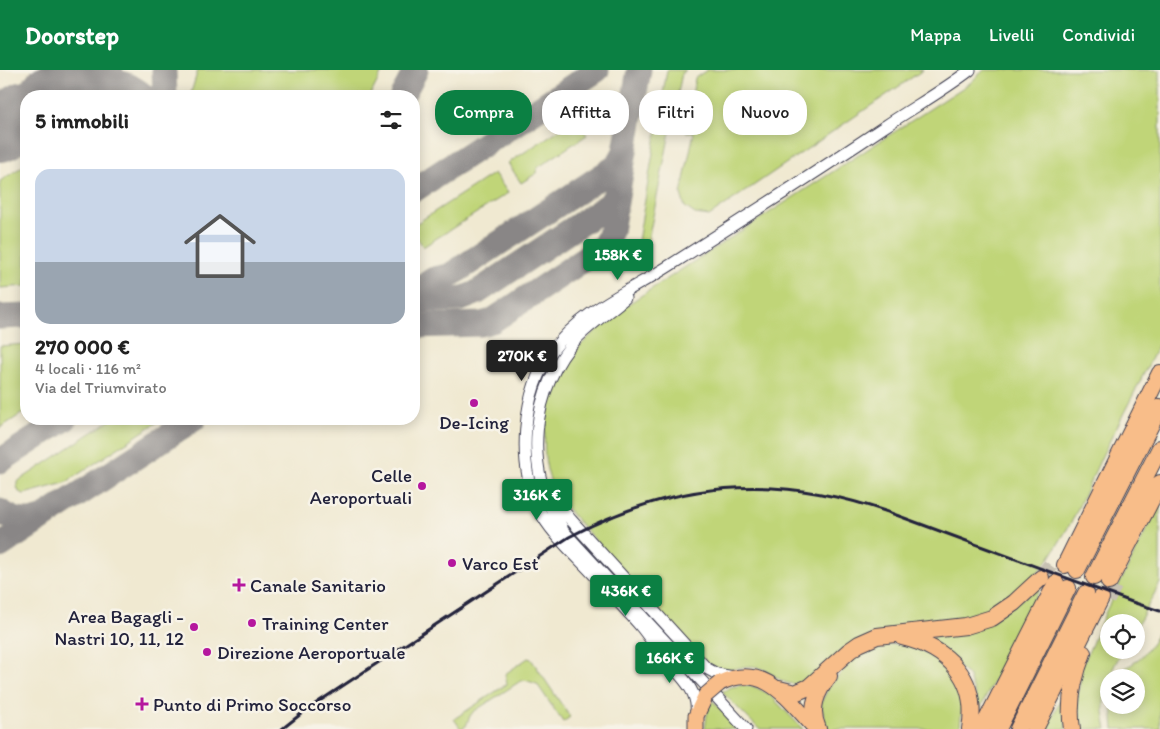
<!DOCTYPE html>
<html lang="it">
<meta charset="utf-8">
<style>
:root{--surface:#fff;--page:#f6f6f6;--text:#222;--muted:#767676;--line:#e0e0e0;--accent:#0b8043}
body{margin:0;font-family:Itim,sans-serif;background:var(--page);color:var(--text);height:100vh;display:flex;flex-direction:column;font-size:19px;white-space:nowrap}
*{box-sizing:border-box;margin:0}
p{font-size:16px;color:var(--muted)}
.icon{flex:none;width:28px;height:28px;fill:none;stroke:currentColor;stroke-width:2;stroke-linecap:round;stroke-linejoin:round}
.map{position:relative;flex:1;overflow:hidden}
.panel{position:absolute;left:20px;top:20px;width:400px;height:335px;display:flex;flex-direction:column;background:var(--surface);border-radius:20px;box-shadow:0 2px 12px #0003}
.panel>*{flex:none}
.banner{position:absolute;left:435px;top:20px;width:475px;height:45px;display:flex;gap:10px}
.fabs{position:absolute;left:1100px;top:544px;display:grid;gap:10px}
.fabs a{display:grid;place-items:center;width:45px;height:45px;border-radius:50%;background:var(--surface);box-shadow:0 2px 12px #0003;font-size:25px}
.price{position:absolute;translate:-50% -42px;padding:0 11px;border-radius:5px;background:var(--accent);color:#fff;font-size:16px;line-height:32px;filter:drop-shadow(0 1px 2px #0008)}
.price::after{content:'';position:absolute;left:50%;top:30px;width:15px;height:11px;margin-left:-8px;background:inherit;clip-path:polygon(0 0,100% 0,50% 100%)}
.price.current{background:#222;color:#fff}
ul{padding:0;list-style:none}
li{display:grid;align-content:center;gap:10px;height:265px;padding:0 15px}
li+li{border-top:1px solid var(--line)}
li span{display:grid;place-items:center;height:155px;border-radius:15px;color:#555}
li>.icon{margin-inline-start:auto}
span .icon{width:90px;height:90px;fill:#fffc;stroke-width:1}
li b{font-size:21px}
h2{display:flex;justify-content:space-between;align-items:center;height:60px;padding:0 15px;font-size:21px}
.chip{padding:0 18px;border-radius:20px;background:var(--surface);box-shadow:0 2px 12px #0003;font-size:18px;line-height:45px}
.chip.current{background:var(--accent);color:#fff}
header{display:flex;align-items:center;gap:30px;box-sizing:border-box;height:70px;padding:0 25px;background:var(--accent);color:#fff}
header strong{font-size:24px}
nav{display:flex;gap:28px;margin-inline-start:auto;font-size:18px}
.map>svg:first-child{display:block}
</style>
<header>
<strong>Doorstep</strong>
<nav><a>Mappa</a><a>Livelli</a><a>Condividi</a></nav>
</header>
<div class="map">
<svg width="1160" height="659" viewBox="0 0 1160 659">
<rect width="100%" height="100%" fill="#f7f3e8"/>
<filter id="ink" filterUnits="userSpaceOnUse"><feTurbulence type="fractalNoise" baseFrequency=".02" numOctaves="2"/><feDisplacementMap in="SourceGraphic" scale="10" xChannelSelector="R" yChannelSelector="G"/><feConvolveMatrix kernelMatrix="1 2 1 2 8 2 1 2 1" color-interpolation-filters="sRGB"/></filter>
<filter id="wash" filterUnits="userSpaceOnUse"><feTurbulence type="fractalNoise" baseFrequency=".0096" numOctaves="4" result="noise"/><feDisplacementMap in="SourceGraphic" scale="20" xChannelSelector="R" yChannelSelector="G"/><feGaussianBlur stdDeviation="1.12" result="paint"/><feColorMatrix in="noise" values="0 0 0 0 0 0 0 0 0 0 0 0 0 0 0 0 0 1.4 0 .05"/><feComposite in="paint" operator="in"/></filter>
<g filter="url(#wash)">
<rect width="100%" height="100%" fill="#f0e9d1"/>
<!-- green -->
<path fill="#c0d578" stroke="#717c5a" d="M198 0H383L370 26H190Z
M667 0H686L682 3 647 176 635 189Z
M707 0H923L709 146 695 144 685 137 681 124 694 62H686L695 8Z
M984 0H1160V272L1103 384 1072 451 1049 489 1020 523 996 539 968 551 891 560 807 611C781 621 778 602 757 597 746 594 736 600 726 600 720 600 713 596 707 594L566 438C561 431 555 423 552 415 534 374 550 309 579 277 592 263 608 251 622 238L970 13Z
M577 52 587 65 537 98V103L521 113 508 93 565 56Z
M26 94V216L0 218V111Z
M494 103 508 123 423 177 414 162V155Z
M26 274V341L0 358V276Z
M112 349H162L65 413 24 424 19 422 17 417V412Z
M1160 433V513L1136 558V552H1109V580H1123C1107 608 1099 626 1107 659H1079L1076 639 1082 597 1106 541Z
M1041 516 980 639 968 605 922 566 977 559Z
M1160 555V659H1114L1112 635H1136V608L1118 607C1123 599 1124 599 1132 594 1146 584 1156 571 1160 555Z
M885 574 913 575 948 597 962 629 960 659H829L825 651 821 633 829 617 859 582Z
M528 588 531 589 570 647 563 652 537 614 525 610 519 612 473 642 470 646 466 656 461 659 454 649 507 614 505 604Z
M743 615 755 617 769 624 803 659H759L722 622 731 617Z
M1065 621 1066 659H1046Z
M713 631 738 659H705L708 637Z"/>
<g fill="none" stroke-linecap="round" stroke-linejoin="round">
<!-- taxiway -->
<path stroke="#898686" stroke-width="25" d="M164 0 165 26
M61 20C88 7 120 5 144 26
M402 26 416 0
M414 120 597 0
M414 222 434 209 449 206 603 105 617 96 625 82
M414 231 461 229 476 223 610 134 618 120
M0 247 26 246
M414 256 481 254 492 251 604 176 611 161 639 0
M0 391 65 349
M0 441C13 451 27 454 43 448
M0 476 194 349"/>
<!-- runway -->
<path stroke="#898686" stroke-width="64" d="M51 26 91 0
M0 60 26 43"/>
</g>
</g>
<g filter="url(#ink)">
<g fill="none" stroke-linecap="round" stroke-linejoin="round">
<!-- highway-tunnel -->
<path stroke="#c7c1b3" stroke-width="16" stroke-dasharray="16 8" stroke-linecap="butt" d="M1041 508 1053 492
M1107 530 1115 514"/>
<defs>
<path id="minor" d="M548 418 558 434 571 450 706 598 717 604 734 607
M555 452 746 659
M562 457C522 401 531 317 578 267 592 253 610 241 625 228
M696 642C699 620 678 604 665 588 656 578 650 568 642 558 627 540 610 524 595 506 576 485 551 464 538 438 517 392 522 322 552 281 583 239 629 222 672 194 743 149 814 104 884 57 912 38 943 21 970 0"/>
<path id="major" d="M720 613C765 591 789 631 816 659
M696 659V646L706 625"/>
<path id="highway" d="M1065 495 1160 303
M1077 500 1160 337
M1094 507 1160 378
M1109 512 1160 413
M902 567C948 578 979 609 970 659
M779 619 795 623 809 617 849 581 859 574 877 566 966 556 992 548 1014 533 1041 508
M818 659C809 639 816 622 829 606
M982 659 1056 513
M998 659 1068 518
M1018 659 1086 523
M1035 659 1101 528
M1072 659C1068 633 1073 608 1083 583"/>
</defs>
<!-- minor casing -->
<use href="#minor" stroke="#414052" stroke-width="13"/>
<!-- major casing -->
<use href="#major" stroke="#414052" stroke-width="17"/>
<!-- highway casing -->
<use href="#highway" stroke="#414052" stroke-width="18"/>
<!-- minor -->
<use href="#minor" stroke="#fff" stroke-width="11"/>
<!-- major -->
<use href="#major" stroke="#f8bd89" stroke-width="15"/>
<!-- highway -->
<use href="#highway" stroke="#f8bd89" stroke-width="16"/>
<!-- rail -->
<path stroke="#22223b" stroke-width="3" d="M282 659 306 640 569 467C674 411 775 402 888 442L1132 532 1160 541"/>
<defs>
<path id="major-bridge" d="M706 625 720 613"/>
</defs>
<!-- major-bridge casing -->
<use href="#major-bridge" stroke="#414052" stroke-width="17" stroke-linecap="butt"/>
<!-- major-bridge -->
<use href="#major-bridge" stroke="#f8bd89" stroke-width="15"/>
</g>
</g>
<!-- markers -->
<g fill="#b5179e" stroke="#f7f3e8" stroke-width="2">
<circle cx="474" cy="333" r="5"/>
<circle cx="422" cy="416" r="5"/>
<circle cx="452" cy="493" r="5"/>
<path d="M236.5 507.5h5v5h5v5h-5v5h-5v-5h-5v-5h5z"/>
<circle cx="252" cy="553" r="5"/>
<circle cx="194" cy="557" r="5"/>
<circle cx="207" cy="582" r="5"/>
<path d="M139.5 626.5h5v5h5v5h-5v5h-5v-5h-5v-5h5z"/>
</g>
<g text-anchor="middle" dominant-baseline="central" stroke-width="5" stroke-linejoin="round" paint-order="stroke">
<!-- poi labels -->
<g font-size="19" fill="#22223b" stroke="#f7f3e8" text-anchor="start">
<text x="474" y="352" text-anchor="middle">De-Icing</text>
<text x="412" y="405" text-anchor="end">Celle<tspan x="412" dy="22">Aeroportuali</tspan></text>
<text x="462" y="493">Varco Est</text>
<text x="250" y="515">Canale Sanitario</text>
<text x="184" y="546" text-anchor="end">Area Bagagli -<tspan x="184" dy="22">Nastri 10, 11, 12</tspan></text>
<text x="262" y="553">Training Center</text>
<text x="217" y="582">Direzione Aeroportuale</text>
<text x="153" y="634">Punto di Primo Soccorso</text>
</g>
</g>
</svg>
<div class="fabs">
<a><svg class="icon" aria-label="locate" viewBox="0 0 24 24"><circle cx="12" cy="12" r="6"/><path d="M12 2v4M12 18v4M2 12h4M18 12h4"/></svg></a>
<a><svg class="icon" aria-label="layers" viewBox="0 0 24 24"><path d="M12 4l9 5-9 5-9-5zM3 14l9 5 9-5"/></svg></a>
</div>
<b class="price" style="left:618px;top:211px">158K €</b>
<b class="price current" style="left:522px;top:312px">270K €</b>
<b class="price" style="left:537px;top:451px">316K €</b>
<b class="price" style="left:626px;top:547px">436K €</b>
<b class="price" style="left:670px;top:614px">166K €</b>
<div class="banner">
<a class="chip current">Compra</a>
<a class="chip">Affitta</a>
<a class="chip">Filtri</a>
<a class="chip">Nuovo</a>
</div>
<section class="panel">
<h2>5 immobili<svg class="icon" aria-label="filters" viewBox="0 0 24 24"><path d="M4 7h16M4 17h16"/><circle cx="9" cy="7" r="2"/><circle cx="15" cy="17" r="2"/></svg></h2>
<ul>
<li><span style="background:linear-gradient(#c9d6e8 60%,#9aa5b1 0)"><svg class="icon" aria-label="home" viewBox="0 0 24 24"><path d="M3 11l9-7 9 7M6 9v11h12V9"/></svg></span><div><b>270 000 €</b><p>4 locali · 116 m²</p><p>Via del Triumvirato</p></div></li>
</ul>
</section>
</div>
